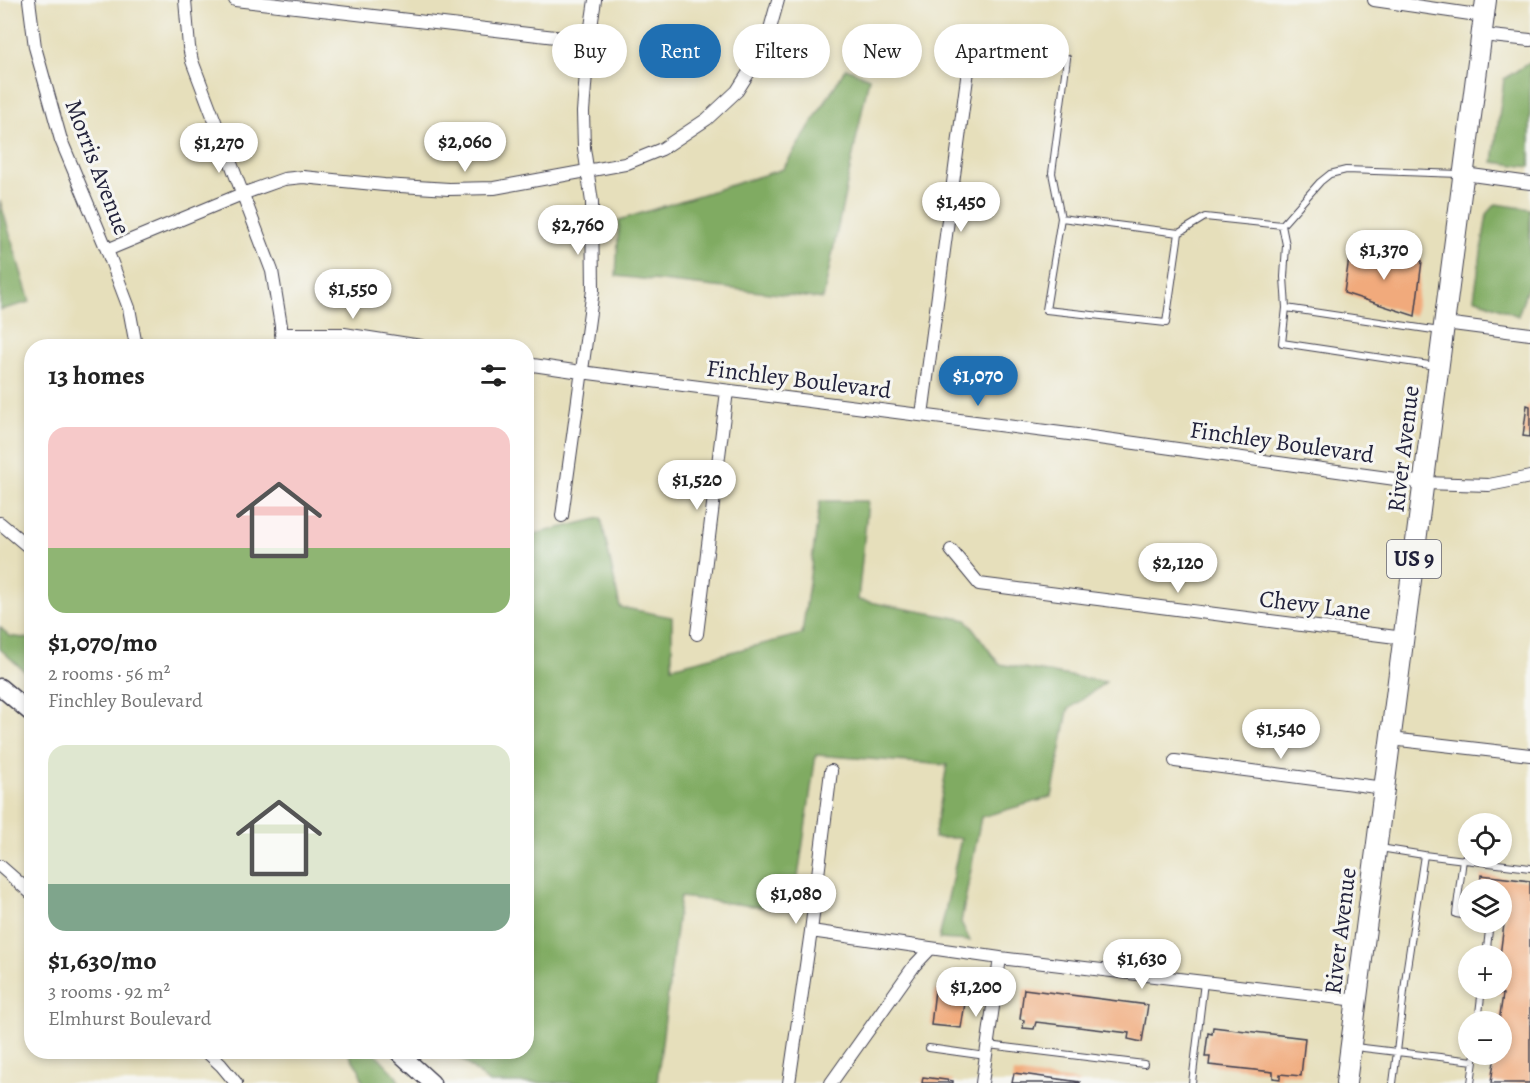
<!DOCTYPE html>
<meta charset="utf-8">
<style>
:root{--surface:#fff;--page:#f6f6f6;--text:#222;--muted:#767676;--accent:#1f6fb2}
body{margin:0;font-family:Alegreya,serif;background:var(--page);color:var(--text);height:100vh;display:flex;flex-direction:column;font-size:22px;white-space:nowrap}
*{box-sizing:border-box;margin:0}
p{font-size:20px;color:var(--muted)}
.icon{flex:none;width:33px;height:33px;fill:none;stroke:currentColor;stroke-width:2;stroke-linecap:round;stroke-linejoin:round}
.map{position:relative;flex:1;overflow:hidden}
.details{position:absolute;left:24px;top:339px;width:510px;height:720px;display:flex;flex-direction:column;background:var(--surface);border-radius:24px;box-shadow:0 3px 9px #0003}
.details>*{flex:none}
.top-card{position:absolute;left:552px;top:24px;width:570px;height:54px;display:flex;gap:12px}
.tools{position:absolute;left:1458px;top:813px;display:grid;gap:12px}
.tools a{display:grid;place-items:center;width:54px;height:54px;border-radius:50%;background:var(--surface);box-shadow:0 3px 9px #0003;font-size:30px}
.price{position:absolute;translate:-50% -51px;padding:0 14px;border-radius:21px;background:#fff;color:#222;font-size:20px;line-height:39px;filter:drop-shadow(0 2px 3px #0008)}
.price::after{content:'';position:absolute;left:50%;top:36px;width:18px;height:14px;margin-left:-9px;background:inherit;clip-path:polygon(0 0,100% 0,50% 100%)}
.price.current{background:var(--accent);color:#fff}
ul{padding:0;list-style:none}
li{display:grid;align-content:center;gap:12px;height:318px;padding:0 24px}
li span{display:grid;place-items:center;height:186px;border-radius:18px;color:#555}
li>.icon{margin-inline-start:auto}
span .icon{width:108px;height:108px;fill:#fffc;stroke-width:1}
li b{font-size:26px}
h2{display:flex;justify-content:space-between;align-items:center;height:72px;padding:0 24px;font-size:26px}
.pill{padding:0 21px;border-radius:27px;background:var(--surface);box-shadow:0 3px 9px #0003;font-size:21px;line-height:54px}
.pill.current{background:var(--accent);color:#fff}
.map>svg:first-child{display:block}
</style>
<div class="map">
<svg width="1530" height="1083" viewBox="0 0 1530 1083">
<rect width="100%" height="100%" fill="#f6f6f2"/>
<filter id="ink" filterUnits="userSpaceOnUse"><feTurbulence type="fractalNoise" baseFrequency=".0167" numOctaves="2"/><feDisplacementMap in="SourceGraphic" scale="12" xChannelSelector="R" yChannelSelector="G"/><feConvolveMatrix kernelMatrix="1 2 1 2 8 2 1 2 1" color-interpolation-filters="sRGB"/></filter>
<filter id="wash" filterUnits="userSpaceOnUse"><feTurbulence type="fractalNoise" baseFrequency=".008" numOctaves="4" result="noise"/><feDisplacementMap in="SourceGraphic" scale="24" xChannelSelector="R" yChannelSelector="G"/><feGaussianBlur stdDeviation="1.35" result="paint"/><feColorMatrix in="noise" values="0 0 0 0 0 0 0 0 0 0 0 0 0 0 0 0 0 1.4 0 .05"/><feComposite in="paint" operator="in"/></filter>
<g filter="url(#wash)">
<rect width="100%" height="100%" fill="#e6dfbb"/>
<!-- forest -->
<path fill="#80ab62" stroke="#51664e" stroke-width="1.5" d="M1530 62V167L1493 162 1504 79Z
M846 68 869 78 823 299 616 276 619 220 783 169Z
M0 201 30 302 0 310Z
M1496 204 1530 209V280L1518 316 1474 298 1487 214Z
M820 501H868L858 600 967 620 999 664 1106 682 1068 710 1052 797 981 817 961 922 970 941 939 939 961 838H934L947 765 816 755 793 911 680 897 657 1083H489L453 1052H526V595L534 534 601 518 620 607 672 617V667L802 634Z
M0 627 9 636 31 639V677L0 649Z
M347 1052H374L394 1073 400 1083H363L359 1069Z"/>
<g id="blocks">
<!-- building -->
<path fill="#f1aa7c" d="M1350 251 1422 261 1415 316 1344 293Z
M1527 405 1530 406V437L1523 436Z
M1481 875 1530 881V1083H1491L1495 1054H1502V1022H1499L1503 994 1495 993V988H1502V956H1500L1506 908 1502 907V890H1480Z
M1024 989 1148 1005 1142 1042 1128 1039 1129 1033 1036 1022 1034 1029 1023 1028 1024 1020 1020 1019Z
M935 990 946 991 945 995 966 997 961 1028 931 1025Z
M1213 1027 1305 1038 1301 1076 1280 1074V1079L1273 1078V1072L1209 1065 1210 1057H1205L1208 1033 1212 1034Z
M1014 1073 1080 1082V1083H1012Z
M923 1077 953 1081V1083H922Z"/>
</g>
</g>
<g filter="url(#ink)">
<use href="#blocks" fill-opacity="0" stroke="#3f3e4e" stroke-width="1.5"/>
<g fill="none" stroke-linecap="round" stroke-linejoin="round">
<defs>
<path id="service" d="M1067 58 1052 173 1061 218 1046 310 1166 323 1179 233
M1061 218 1179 233 1205 217 1282 225 1320 182 1330 174 1346 170 1460 174
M1282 225 1286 245 1284 277 1286 308 1440 331
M1286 308 1282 343 1436 366
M1380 848 1424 855
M1463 859 1456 914 1468 916
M1486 956 1490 922
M1478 1022 1482 988
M988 1045 1144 1064
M1355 1047 1397 1052 1406 974 1424 855 1530 868
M929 1048 986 1056
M1192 1083 1204 982
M1393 1083 1397 1052 1474 1061
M1471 1083 1475 1054"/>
<path id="minor" d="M29 0 35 47 61 140 107 250 129 308 136 346
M185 0 189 47 192 61 272 271 281 326 282 346
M235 0 590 41
M1374 0 1484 16
M1482 35 1530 40
M1464 174 1530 183
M107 250 242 194 284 179 303 177 384 185 449 189 494 188 625 164 662 149 707 119 737 91 765 47 778 0
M1445 323 1530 334
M281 334H344L421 346
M526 364 581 372 1077 435 1424 483 1489 485 1530 477
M922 415 971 48
M562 516 593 290 592 202 584 148 583 112 588 47 595 0
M0 523 32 550
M951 550 979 584 1404 638
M697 634 727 391
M1391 739 1530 755
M1175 761 1384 788
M0 866 32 894
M811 931 1000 958 1357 1000
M207 1052 221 1065 236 1083
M789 1083 811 931 831 771
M831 1083 914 966 931 948
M982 1083 1000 958"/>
<path id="secondary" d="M0 687 32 714
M398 1052 432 1083"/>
<path id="trunk" d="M1346 1083 1486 0"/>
</defs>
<!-- service casing -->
<use href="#service" stroke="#3f3e4e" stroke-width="8"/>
<!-- minor casing -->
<use href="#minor" stroke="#3f3e4e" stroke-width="14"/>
<!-- secondary casing -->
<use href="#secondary" stroke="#3f3e4e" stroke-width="19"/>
<!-- trunk casing -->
<use href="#trunk" stroke="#3f3e4e" stroke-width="22"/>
<!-- service -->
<use href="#service" stroke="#fff" stroke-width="6"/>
<!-- minor -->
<use href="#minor" stroke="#fff" stroke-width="12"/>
<!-- secondary -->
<use href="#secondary" stroke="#fff" stroke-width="16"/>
<!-- trunk -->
<use href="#trunk" stroke="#fff" stroke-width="20"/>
</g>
</g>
<g text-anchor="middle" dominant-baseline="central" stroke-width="6" stroke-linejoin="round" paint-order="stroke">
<!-- shield labels -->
<rect fill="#f6f6f2" stroke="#626272" stroke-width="1.5" x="1387" y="540" width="54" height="38" rx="4.5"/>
<g font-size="22" font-weight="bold" fill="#22223b">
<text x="1414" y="559">US 9</text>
</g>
<!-- street labels -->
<g font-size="24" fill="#22223b" stroke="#f6f6f2">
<text transform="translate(98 167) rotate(69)">Morris Avenue</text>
<text transform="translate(799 379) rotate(7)">Finchley Boulevard</text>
<text transform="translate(1282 442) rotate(8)">Finchley Boulevard</text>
<text transform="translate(1403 449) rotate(-83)">River Avenue</text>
<text transform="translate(1315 605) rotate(7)">Chevy Lane</text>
<text transform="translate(1340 931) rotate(-83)">River Avenue</text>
</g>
</g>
</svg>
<div class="tools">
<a><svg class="icon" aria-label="locate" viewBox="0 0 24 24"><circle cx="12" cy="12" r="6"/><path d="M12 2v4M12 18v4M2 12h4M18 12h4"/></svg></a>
<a><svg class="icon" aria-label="layers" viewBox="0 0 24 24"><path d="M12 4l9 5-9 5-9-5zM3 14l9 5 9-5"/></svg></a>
<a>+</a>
<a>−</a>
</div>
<b class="price" style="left:465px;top:173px">$2,060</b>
<b class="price" style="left:219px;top:174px">$1,270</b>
<b class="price" style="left:961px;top:233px">$1,450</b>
<b class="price" style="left:578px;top:256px">$2,760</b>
<b class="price" style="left:1384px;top:281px">$1,370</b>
<b class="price" style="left:353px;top:320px">$1,550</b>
<b class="price current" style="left:978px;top:407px">$1,070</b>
<b class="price" style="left:697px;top:511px">$1,520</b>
<b class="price" style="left:1178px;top:594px">$2,120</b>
<b class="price" style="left:1281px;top:760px">$1,540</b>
<b class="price" style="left:796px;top:925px">$1,080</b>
<b class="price" style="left:1142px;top:990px">$1,630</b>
<b class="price" style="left:976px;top:1018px">$1,200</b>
<div class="top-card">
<a class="pill">Buy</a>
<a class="pill current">Rent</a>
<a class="pill">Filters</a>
<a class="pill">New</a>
<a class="pill">Apartment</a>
</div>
<section class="details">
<h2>13 homes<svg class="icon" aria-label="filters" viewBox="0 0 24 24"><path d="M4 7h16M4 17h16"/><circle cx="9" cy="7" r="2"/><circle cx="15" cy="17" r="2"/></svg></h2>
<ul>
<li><span style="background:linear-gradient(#f6c9c9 65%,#8fb573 0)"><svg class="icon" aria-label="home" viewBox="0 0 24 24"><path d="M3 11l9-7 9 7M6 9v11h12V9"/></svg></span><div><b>$1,070/mo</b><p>2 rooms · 56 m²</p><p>Finchley Boulevard</p></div></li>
<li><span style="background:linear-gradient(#dfe7d0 75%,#7fa58c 0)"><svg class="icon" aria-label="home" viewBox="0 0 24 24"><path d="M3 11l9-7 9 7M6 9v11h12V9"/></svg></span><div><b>$1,630/mo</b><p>3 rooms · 92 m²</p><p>Elmhurst Boulevard</p></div></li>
</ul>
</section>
</div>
